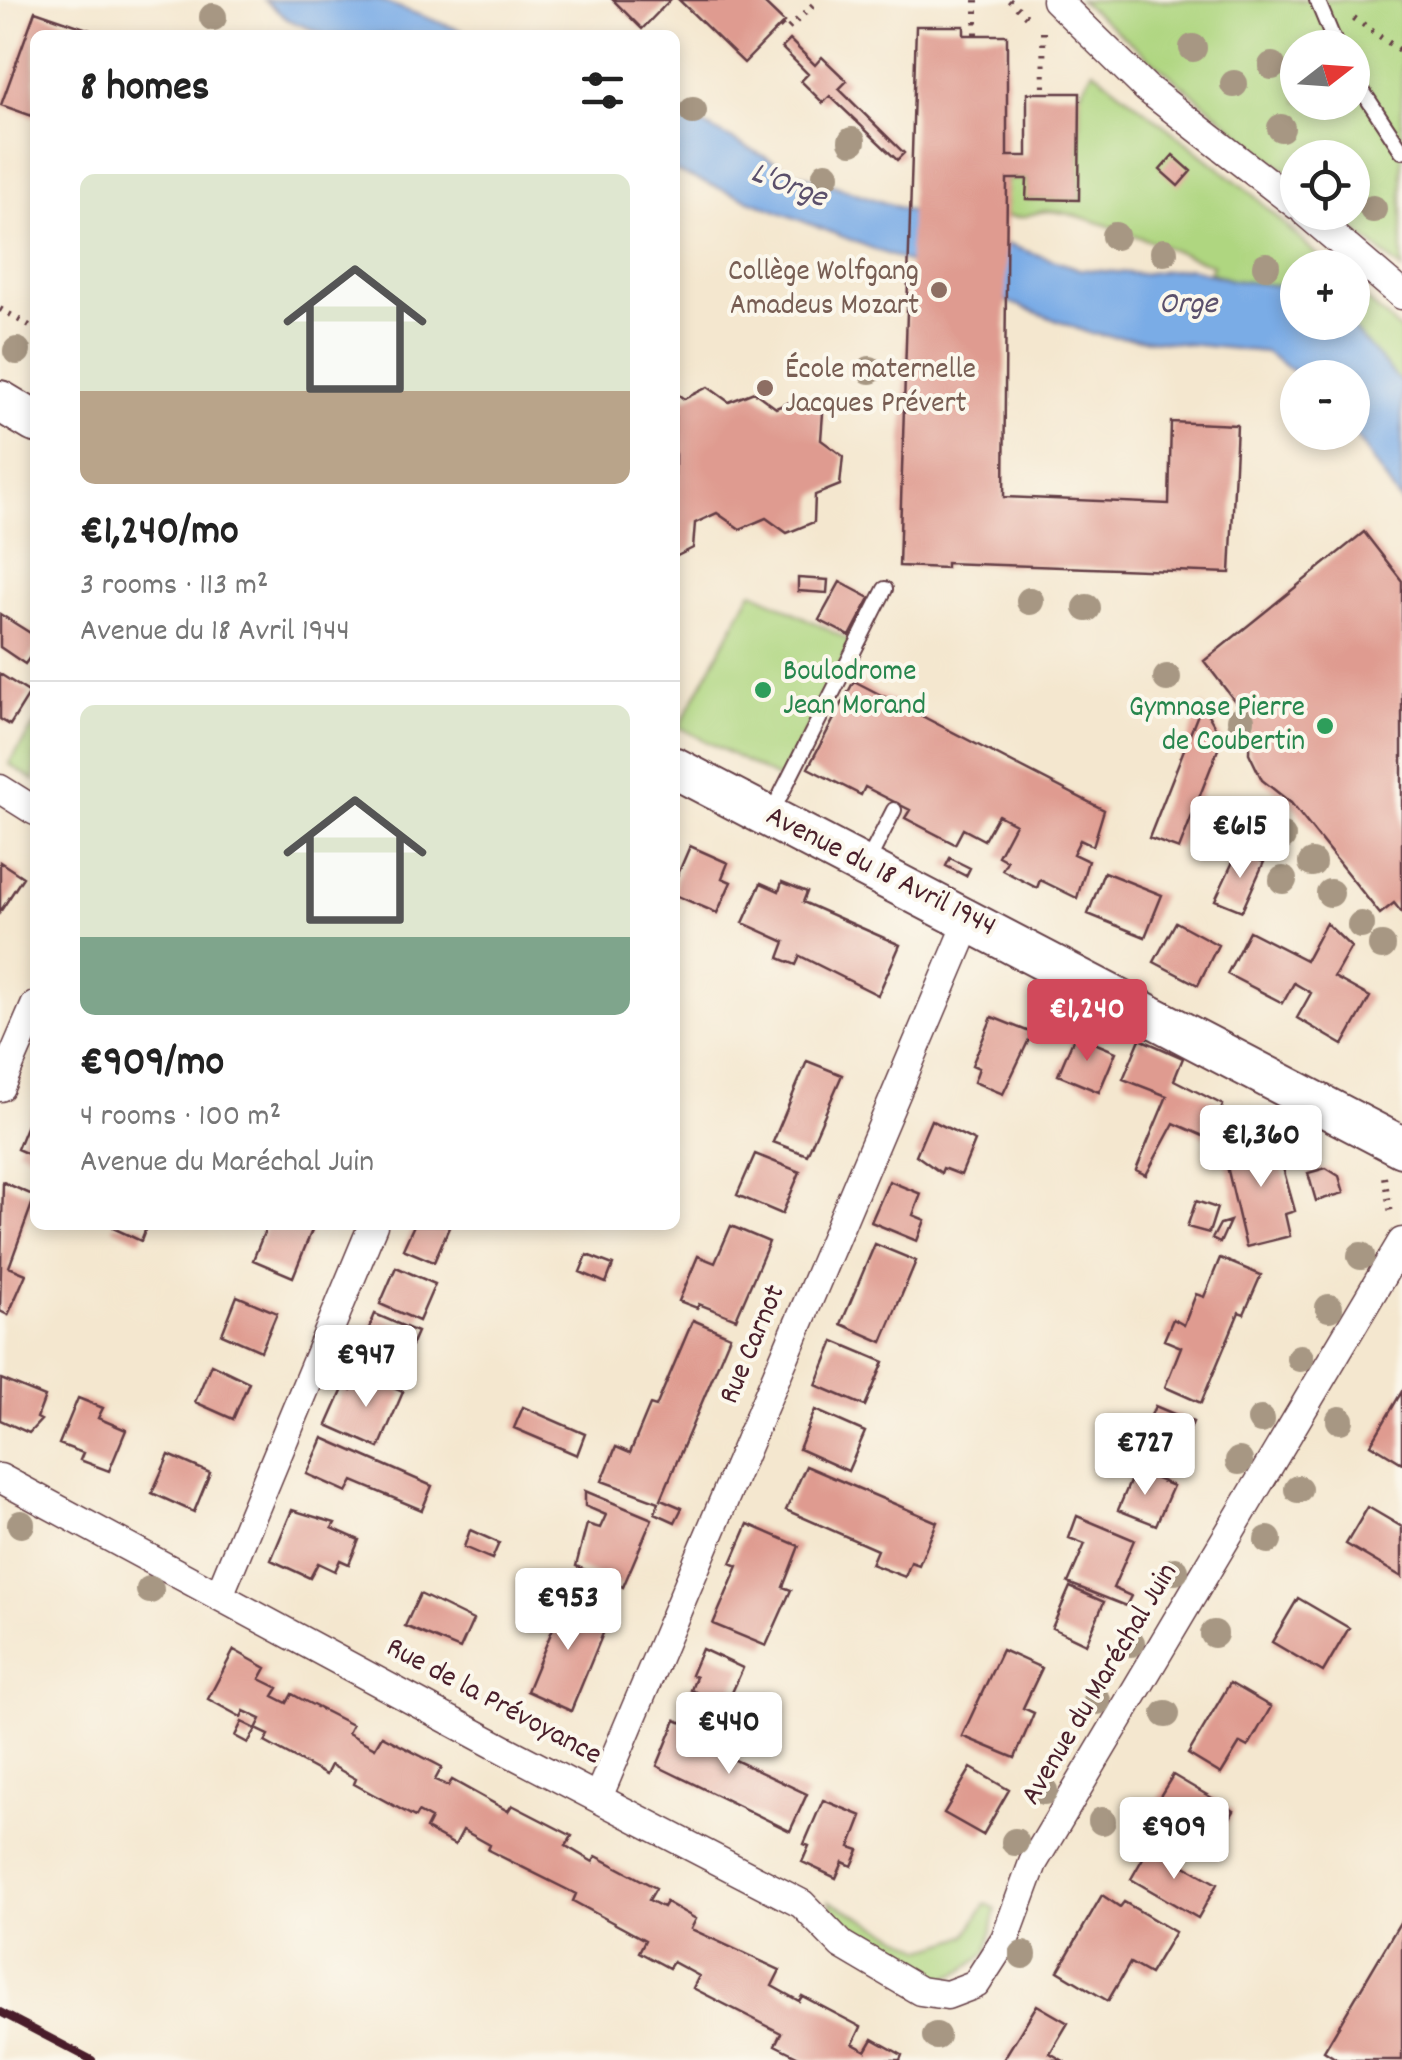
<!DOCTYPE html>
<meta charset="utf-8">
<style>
:root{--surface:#fff;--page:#f6f6f6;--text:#222;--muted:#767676;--line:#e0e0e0;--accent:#d1495b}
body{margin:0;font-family:Dekko,sans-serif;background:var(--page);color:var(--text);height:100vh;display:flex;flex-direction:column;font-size:38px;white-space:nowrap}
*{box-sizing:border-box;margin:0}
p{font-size:32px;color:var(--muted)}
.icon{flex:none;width:55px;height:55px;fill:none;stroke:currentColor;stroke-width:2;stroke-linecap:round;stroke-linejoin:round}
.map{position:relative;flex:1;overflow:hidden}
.panel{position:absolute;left:30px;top:30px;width:650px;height:1200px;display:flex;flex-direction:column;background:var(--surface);border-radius:15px;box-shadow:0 5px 15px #0003}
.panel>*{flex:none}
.needle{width:65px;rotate:73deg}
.fabs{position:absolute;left:1280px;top:30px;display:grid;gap:20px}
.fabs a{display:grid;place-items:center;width:90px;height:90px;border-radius:50%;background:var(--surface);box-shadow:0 5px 15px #0003;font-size:50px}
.price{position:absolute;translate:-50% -85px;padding:0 22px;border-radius:10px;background:#fff;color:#222;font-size:32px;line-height:65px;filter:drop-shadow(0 2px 5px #0008)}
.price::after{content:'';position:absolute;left:50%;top:60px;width:30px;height:22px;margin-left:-15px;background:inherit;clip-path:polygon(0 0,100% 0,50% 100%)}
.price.selected{background:var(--accent);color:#fff}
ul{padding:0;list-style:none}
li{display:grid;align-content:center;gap:20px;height:530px;padding:0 50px}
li+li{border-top:2px solid var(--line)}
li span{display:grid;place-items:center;height:310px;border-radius:15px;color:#555}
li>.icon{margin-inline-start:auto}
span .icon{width:180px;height:180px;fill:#fffc;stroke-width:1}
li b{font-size:42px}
h2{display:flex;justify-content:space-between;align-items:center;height:120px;padding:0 50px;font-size:42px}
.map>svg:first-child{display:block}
</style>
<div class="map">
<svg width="1402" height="2060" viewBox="0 0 1402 2060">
<rect width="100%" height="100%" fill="#fbf7ec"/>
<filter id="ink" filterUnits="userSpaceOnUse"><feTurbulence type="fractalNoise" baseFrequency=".01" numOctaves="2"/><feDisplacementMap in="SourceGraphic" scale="20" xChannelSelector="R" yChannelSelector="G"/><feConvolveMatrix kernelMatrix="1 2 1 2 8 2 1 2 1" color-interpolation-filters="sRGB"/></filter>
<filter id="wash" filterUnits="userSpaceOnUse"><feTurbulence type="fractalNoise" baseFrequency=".0048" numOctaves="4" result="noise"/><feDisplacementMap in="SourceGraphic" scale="40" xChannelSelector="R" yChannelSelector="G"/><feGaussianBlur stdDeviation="2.25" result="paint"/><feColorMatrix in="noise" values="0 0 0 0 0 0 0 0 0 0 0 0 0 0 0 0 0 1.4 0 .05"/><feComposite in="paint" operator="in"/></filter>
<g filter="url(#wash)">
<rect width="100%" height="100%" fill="#f4e7cf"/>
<!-- green -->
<path fill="#afd680" stroke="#7c7a56" stroke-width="2.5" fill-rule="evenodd" d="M1079 0H1402V270L1335 213 1352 212V158H1298L1297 180ZM1298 48H1352V102H1298Z
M1093 70 1251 193 1330 267 1298 268 1297 288 1231 280 1209 272 1213 265C1174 252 1087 213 1050 211 1034 210 1025 221 1006 216L1007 179H1027V199H1079L1080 93Z
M1353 287 1402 332V384L1348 323 1352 322Z
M752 591 852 642 781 780 679 727Z
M35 724V781L9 764Z
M829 1901 925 1949 966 1936 986 1904 996 1909 987 1952C972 1965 959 1976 939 1978 904 1982 837 1934 829 1901Z"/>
<!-- water -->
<path fill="#7aace6" stroke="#626688" stroke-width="2.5" d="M264 0H379L473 35H326L288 20Z
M675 110 794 172 1079 269 1140 274 1189 268 1231 280 1297 288 1298 322 1348 323 1402 384V504L1353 432 1352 378 1302 377 1265 352 1091 334 675 171Z"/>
<g id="blocks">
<!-- building -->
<path fill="#df9b90" d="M613 0H670L642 29Z
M679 0H761L784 22 744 63Z
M35 11 102 34 35 35V117L1 105Z
M916 26H964V35H1007V156H1027V93H1080L1079 200 1026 199 1027 179H1007L1004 497 1169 504 1171 422 1237 425 1230 573 946 563V568L899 566Z
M790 40 815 65 822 57 847 81 839 89 904 153 897 160 830 96 823 103 801 81 808 74 782 48Z
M1173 155 1191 171 1178 186 1160 170Z
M708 387 729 402 754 392 776 408 799 398 823 413 821 440 843 456 840 485 815 495 814 522 787 533 766 518 740 529 717 513 695 523 693 548 675 557V392L684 399Z
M1364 532 1402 581V913L1394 903 1380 914 1291 803 1262 780 1249 753 1250 721 1204 661Z
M798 578 828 580 827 593 798 591Z
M840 582 870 598 850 636 819 620Z
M0 614 35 636V650L25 664 0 647Z
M0 674 30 693 10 725 0 719Z
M854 681 1104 810 1093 846 1080 840 1073 854 1088 861 1077 898 1040 880 1037 888 1002 870 1007 861 998 856 1015 824 998 815 984 840 963 829 955 844 905 818 910 810 865 787 861 795 808 768Z
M1202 704 1222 739 1179 849 1149 838Z
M690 846 728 863 722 878 731 882 717 913 675 895V881Z
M1238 851 1264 862 1242 911 1215 900Z
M950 858 970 868 966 876 946 866Z
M0 862 23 877 0 912Z
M1104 872 1162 895 1145 937 1088 914Z
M782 882 807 892 803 902 900 945 878 995 800 956 796 965 779 958 785 942 743 923 761 883 779 891Z
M1176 922 1218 945 1198 985 1154 962Z
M1326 923 1351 947 1334 977 1370 997 1343 1045 1297 1018 1311 993 1294 983 1283 1003 1227 974 1249 931 1306 960Z
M992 1017 1032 1033 1003 1094 974 1082 979 1068 972 1065Z
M1075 1035 1116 1052 1099 1092 1058 1075Z
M1140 1039 1183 1058 1174 1080 1223 1105 1210 1139 1174 1123 1146 1175 1136 1170 1167 1096 1123 1079Z
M807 1061 842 1075 807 1155 773 1142Z
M35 1105V1157L17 1149Z
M931 1120 975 1141 961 1175 943 1168 941 1173 916 1155Z
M1273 1132 1295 1211 1285 1214 1290 1236 1246 1247 1226 1162 1240 1157V1140Z
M755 1154 800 1172 782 1214 737 1195Z
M1326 1168 1339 1176 1344 1193 1316 1201 1308 1173Z
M889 1181 921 1194 913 1215 925 1220 917 1241 871 1222Z
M3 1182 35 1196 9 1267 26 1274 8 1315 0 1311Z
M1196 1201 1217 1208 1209 1233 1187 1227Z
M1230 1221 1220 1243 1212 1239 1220 1224Z
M114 1225H139L146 1228 141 1241 113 1228Z
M267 1225H314L293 1277 253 1260Z
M414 1225H450L434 1262 403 1249Z
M731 1226 769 1242 736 1319 699 1304 697 1308 679 1301 698 1256 715 1263Z
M875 1244 916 1261 882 1342 841 1324Z
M587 1255 613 1265 606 1283 580 1272Z
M1220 1258 1261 1275 1244 1314 1239 1312 1201 1403 1165 1387 1181 1347 1164 1340 1173 1319 1184 1325 1196 1294 1204 1297Z
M396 1267 435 1284 419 1321 380 1304Z
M237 1296 277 1313 261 1351 222 1334Z
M375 1314 417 1332 398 1375 357 1357Z
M693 1320 730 1336 661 1499 682 1508 675 1522 655 1513 659 1502 602 1481 616 1447 630 1453 650 1405 656 1407Z
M834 1341 884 1362 865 1406 816 1385Z
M211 1364 249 1382 233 1419 195 1402Z
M359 1373 403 1392 379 1448 327 1425 344 1387 351 1390Z
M1 1379 45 1397 37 1418 41 1420 29 1433 0 1420Z
M1402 1391V1463L1371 1444Z
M78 1398 103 1408 98 1418 126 1430 109 1471 80 1460 83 1453 59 1444Z
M1155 1406 1193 1422 1172 1471 1142 1458 1150 1441 1142 1437Z
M523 1407 585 1434 577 1455 514 1428Z
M815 1410 865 1432 848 1471 799 1449Z
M323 1438 432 1486 422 1510 353 1481 347 1492 307 1474Z
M169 1455 210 1473 194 1512 152 1493Z
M806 1466 937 1522 919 1565 911 1562 905 1577 871 1564 877 1550 786 1510Z
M1135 1470 1173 1486 1156 1525 1118 1510Z
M585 1491 652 1519 623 1587 576 1566 587 1524 600 1528 606 1515 585 1506Z
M1368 1507 1402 1527V1577L1346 1544Z
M292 1510 335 1523 332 1528 359 1540 349 1564 340 1560 335 1571 318 1563 310 1578 271 1560Z
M1077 1516 1134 1540 1113 1588 1131 1596 1126 1606 1068 1583 1085 1544 1069 1538Z
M748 1524 799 1546 783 1587 791 1590 766 1646 713 1624 738 1566 731 1563Z
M470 1530 499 1543 492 1559 464 1547Z
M1070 1587 1104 1602 1086 1644 1052 1628Z
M568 1592 599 1605 591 1625 604 1631 571 1711 527 1691Z
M420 1594 473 1620 460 1649 405 1626Z
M1298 1598 1349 1628 1323 1672 1272 1642Z
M702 1649 743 1668 726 1706 691 1690 696 1677 691 1675Z
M234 1650 266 1668 260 1679 278 1688 273 1696 287 1703 292 1694 301 1699 352 1725 348 1733 375 1748 382 1736 442 1767 435 1780 448 1786 452 1780 508 1811 512 1805 572 1836 566 1846 593 1862 596 1856 656 1888 649 1900 663 1907 666 1902 696 1919 691 1929 780 1970 772 1986 799 2001 802 1996 861 2027 853 2044 866 2051 873 2039 902 2055 900 2060H805L775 2045 781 2033 693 1988 699 1976 673 1962 669 1968 639 1952 645 1940 573 1901 576 1894 488 1850 490 1845 463 1830 455 1845 426 1829 431 1819 418 1812 415 1817 354 1784 356 1779 331 1765 326 1775 265 1742 269 1735 256 1729 261 1719 244 1711 241 1717 208 1699Z
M1002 1650 1042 1668 1023 1708 1034 1713 1015 1758 962 1736Z
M1230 1683 1271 1707 1248 1747 1240 1743 1221 1774 1188 1754Z
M676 1720 719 1739 716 1751 807 1794 790 1831 657 1766Z
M242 1722 256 1729 248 1743 235 1736Z
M971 1768 1009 1790 983 1835 944 1813Z
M1173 1775 1234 1811 1213 1847 1151 1811Z
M823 1800 862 1816 850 1847 859 1850 852 1866 843 1862 836 1878 802 1862 809 1846 804 1844Z
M1150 1846 1217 1884 1198 1918 1131 1879Z
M1102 1895 1120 1907 1124 1902 1175 1932 1150 1974 1130 1963 1108 2001 1058 1971Z
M1402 1919V2060H1338L1324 2051Z
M1037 2005 1068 2023 1050 2053 1062 2060H1003Z"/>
</g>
</g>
<g filter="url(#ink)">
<use href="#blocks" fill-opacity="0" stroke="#643d44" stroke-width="2.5"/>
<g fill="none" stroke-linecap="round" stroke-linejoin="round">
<defs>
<path id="lane" d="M1317 0 1337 48
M1352 75 1402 151
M770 816 885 589
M866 865 894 810"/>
<path id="street" d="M1056 0 1146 88 1298 206
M1305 212 1402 295
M0 789 35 811
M0 1087 35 1006
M0 1478 505 1750 802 1904 842 1945 920 1991 947 1995 976 1984 1005 1939 1033 1863 1402 1242
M220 1593 373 1225
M599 1795 970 919"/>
<path id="secondary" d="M0 401 35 422
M675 768 1402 1147"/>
</defs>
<!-- lane casing -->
<use href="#lane" stroke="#643d44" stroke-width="18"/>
<!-- street casing -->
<use href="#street" stroke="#643d44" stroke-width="31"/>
<!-- secondary casing -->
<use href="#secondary" stroke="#643d44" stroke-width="44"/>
<!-- path -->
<path stroke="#643d44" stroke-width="6" stroke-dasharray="2.5 8" stroke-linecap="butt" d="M976 0V36
M1009 0 1026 16
M1354 18 1402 52
M781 26 786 31 818 0
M1043 32 1044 93
M0 309 35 329
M1384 1177 1391 1213"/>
<!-- lane -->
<use href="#lane" stroke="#fff" stroke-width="14"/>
<!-- street -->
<use href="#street" stroke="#fff" stroke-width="28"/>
<!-- secondary -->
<use href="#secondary" stroke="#fff" stroke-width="40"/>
<!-- rail -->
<path stroke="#4a1f2b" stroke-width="8" d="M0 2012 92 2060"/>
</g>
<!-- trees -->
<g fill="#a79783">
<circle cx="213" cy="17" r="14"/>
<circle cx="1193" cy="48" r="14"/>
<circle cx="1272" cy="66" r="14"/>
<circle cx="1234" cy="84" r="14"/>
<circle cx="693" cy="111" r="14"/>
<circle cx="1281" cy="128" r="14"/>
<circle cx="852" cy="141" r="14"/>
<circle cx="826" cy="175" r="14"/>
<circle cx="1373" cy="209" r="14"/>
<circle cx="1115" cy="236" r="14"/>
<circle cx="1164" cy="252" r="14"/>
<circle cx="1266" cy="266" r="14"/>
<circle cx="17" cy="351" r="14"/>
<circle cx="870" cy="370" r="14"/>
<circle cx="1030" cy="601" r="14"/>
<circle cx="1087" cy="608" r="14"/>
<circle cx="1167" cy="678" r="14"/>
<circle cx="1241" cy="720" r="14"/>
<circle cx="1282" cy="837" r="14"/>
<circle cx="1312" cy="863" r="14"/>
<circle cx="1283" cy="880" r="14"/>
<circle cx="1330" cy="893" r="14"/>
<circle cx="1361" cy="925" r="14"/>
<circle cx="1382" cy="946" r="14"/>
<circle cx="1361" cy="1256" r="14"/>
<circle cx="1329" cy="1308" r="14"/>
<circle cx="1300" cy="1358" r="14"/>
<circle cx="1261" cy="1420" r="14"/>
<circle cx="1340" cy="1420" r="14"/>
<circle cx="1239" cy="1461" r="14"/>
<circle cx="1298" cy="1489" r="14"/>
<circle cx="21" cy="1524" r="14"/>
<circle cx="1268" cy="1540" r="14"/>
<circle cx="1175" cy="1571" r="14"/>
<circle cx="150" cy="1590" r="14"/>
<circle cx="1214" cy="1634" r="14"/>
<circle cx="1131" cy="1643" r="14"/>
<circle cx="1097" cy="1701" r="14"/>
<circle cx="1166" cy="1714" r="14"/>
<circle cx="1044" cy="1791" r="14"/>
<circle cx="1102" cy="1821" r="14"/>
<circle cx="1015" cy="1842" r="14"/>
<circle cx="1023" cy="1955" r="14"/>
<circle cx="936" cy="2036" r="14"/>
</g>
</g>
<!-- markers -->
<g fill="#8d6e63" stroke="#fbf7ec" stroke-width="4">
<circle cx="939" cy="290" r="10"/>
<circle cx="765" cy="388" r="10"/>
</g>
<g fill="#2e9e5b" stroke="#fbf7ec" stroke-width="4">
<circle cx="763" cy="690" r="10"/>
<circle cx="1325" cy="726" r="10"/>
</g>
<g text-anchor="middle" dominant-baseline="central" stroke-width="8" stroke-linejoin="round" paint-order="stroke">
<!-- education labels -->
<g font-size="30" fill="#785e54" stroke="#fbf7ec" text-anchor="end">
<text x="919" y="273">Collège Wolfgang<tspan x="919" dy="34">Amadeus Mozart</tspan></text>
<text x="785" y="371" text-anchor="start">École maternelle<tspan x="785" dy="34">Jacques Prévert</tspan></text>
</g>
<!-- leisure labels -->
<g font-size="30" fill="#27864d" stroke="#fbf7ec" text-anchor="start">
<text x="783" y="673">Boulodrome<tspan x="783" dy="34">Jean Morand</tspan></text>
<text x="1305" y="709" text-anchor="end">Gymnase Pierre<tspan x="1305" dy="34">de Coubertin</tspan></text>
</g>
<!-- street labels -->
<g font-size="30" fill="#4a1f2b" stroke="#fbf7ec">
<text transform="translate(880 873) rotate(27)">Avenue du 18 Avril 1944</text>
<text transform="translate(754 1345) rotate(-67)">Rue Carnot</text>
<text transform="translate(1101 1685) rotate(-59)">Avenue du Maréchal Juin</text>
<text transform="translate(493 1703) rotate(28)">Rue de la Prévoyance</text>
</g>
<!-- water labels -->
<g font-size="32" font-style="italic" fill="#5b506c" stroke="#fbf7ec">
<text transform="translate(788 187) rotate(21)">L'Orge</text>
<text x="1188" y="306">Orge</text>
</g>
</g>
</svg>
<div class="fabs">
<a><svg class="needle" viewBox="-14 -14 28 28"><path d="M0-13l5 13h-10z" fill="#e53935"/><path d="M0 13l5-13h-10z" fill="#767676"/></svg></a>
<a><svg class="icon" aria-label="locate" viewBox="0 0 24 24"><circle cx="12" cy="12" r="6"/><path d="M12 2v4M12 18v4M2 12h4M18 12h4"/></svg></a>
<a>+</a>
<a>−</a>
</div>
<b class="price" style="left:1240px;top:881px">€615</b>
<b class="price selected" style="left:1087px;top:1064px">€1,240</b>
<b class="price" style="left:1261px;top:1190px">€1,360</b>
<b class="price" style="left:366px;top:1410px">€947</b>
<b class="price" style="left:1145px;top:1498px">€727</b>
<b class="price" style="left:568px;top:1653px">€953</b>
<b class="price" style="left:729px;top:1777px">€440</b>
<b class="price" style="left:1174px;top:1882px">€909</b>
<section class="panel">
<h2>8 homes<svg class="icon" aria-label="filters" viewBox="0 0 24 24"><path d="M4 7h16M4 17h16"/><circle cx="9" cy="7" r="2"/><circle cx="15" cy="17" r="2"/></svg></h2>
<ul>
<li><span style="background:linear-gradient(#dfe7d0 70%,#b9a48a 0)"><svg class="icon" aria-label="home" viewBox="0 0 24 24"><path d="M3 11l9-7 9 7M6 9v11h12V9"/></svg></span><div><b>€1,240/mo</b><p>3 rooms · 113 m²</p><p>Avenue du 18 Avril 1944</p></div></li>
<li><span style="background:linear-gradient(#dfe7d0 75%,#7fa58c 0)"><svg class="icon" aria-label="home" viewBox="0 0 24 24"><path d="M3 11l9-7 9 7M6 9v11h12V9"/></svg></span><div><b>€909/mo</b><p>4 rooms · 100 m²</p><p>Avenue du Maréchal Juin</p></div></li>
</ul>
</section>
</div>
